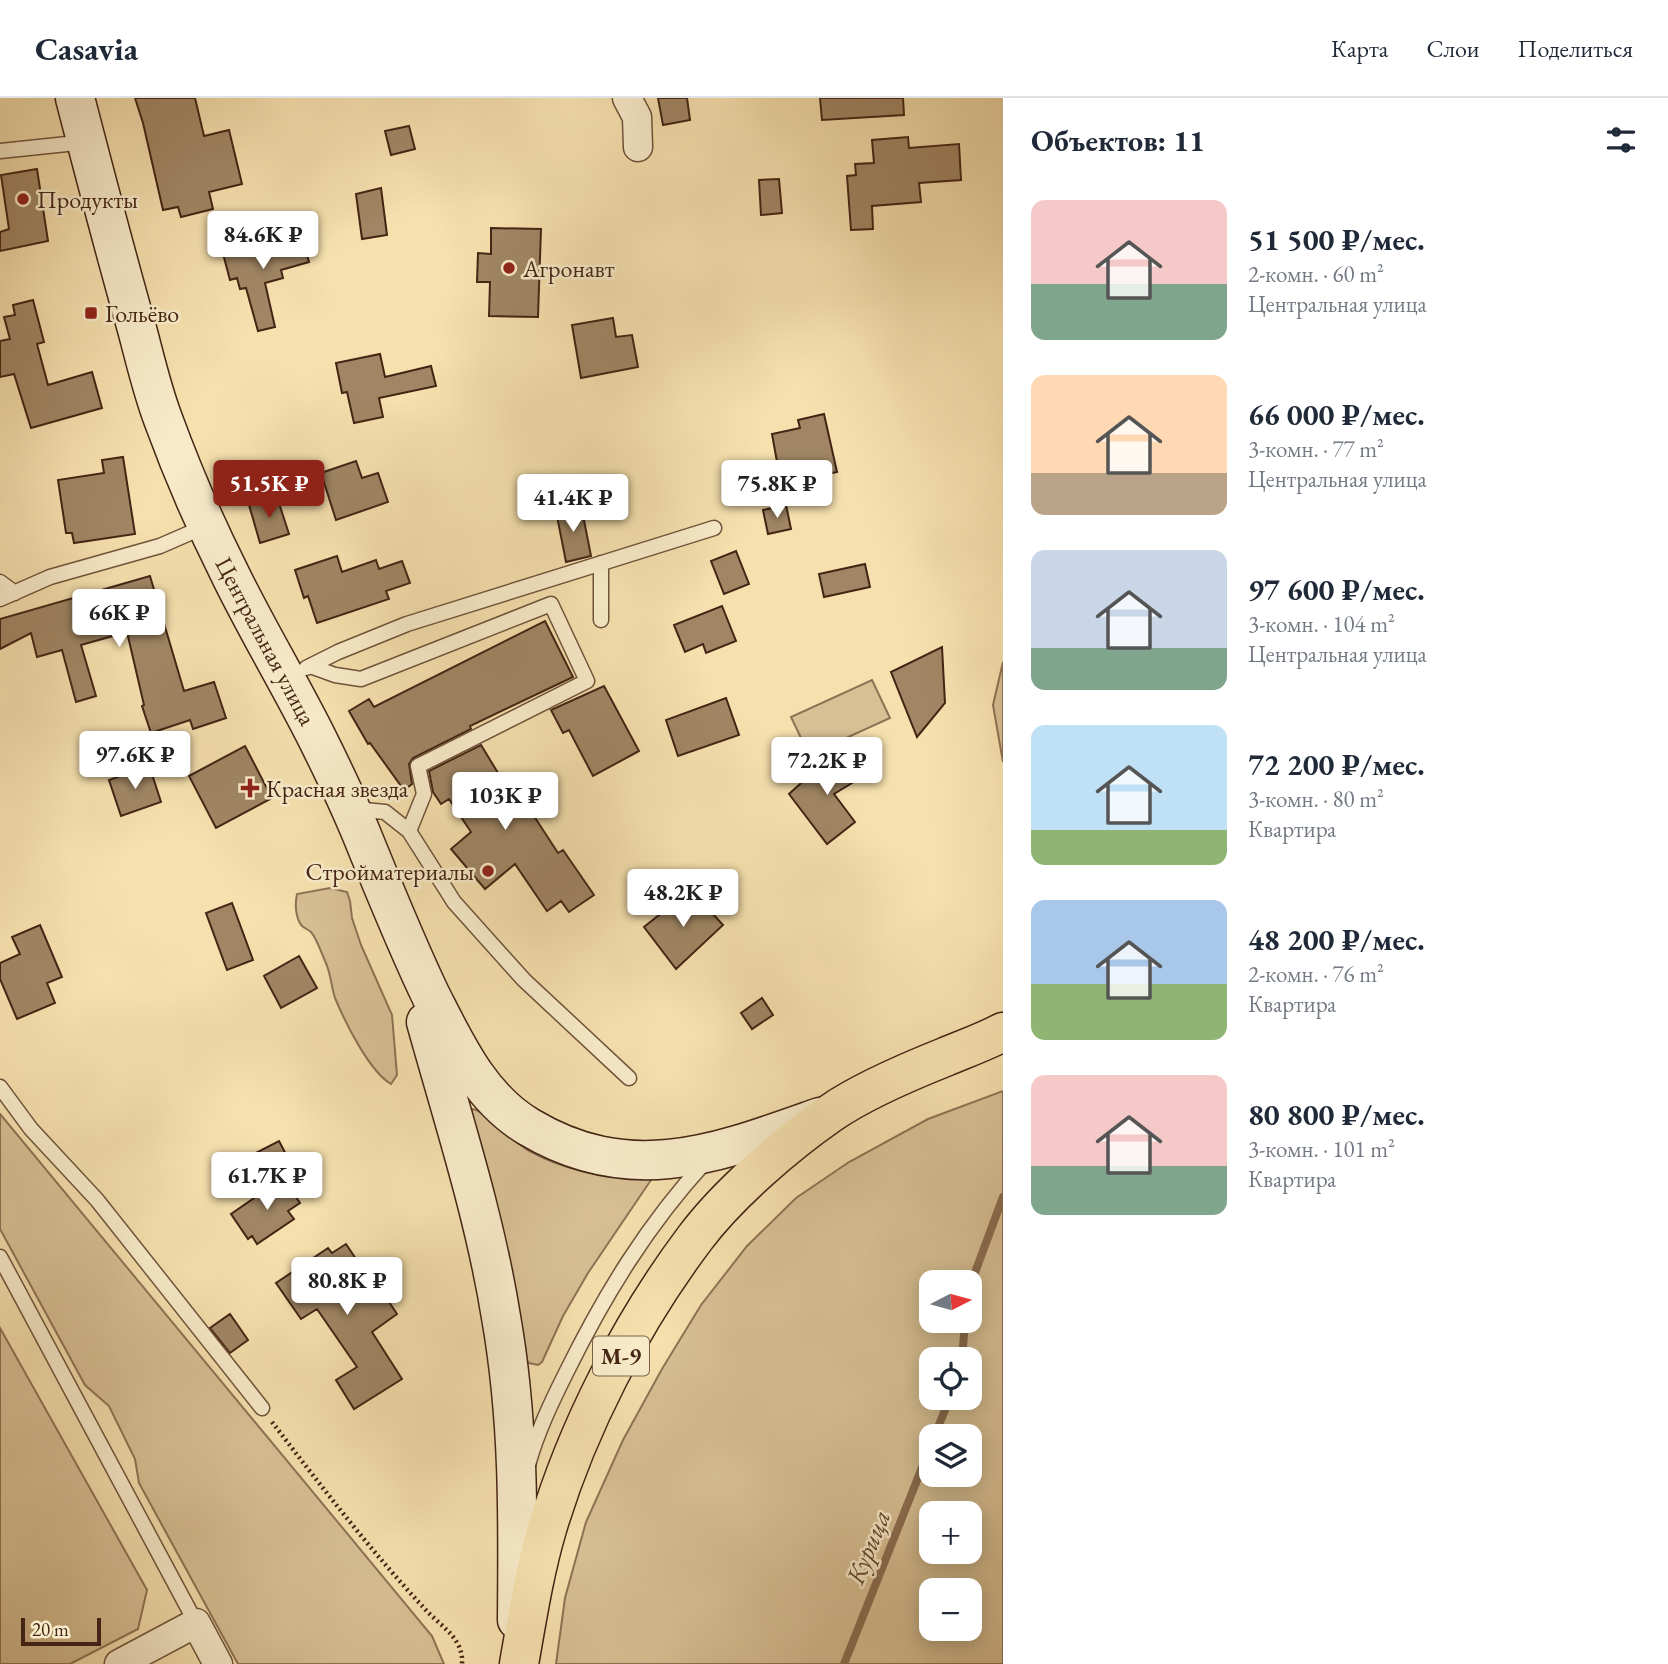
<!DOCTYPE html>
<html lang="ru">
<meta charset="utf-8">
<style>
:root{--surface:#fff;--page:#f2f2f3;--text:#1f2937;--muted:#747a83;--line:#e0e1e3;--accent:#8f2418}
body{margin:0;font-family:"EB Garamond",serif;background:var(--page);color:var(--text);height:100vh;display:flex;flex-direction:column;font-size:26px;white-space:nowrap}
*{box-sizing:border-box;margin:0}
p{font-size:23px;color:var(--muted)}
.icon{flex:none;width:38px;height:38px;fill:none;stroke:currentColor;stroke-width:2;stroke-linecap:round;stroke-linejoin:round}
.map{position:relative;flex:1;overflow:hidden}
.drawer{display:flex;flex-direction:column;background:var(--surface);width:665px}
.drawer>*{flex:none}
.needle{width:46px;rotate:84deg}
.buttons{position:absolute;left:919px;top:1172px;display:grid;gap:14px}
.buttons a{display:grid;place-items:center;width:63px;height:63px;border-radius:14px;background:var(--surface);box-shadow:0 4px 18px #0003;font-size:35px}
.scale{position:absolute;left:21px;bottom:18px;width:80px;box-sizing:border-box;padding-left:7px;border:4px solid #442414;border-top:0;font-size:19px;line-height:24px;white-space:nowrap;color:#442414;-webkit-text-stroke:5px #f8ebca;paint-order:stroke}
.price{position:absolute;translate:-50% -60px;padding:0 16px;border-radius:7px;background:#fff;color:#222;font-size:23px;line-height:46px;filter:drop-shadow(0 2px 4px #0008)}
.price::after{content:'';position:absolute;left:50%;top:42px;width:21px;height:16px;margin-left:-10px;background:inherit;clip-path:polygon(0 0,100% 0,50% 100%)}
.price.active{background:var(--accent);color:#fff}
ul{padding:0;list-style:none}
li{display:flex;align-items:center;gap:21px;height:175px;padding:0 28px}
li span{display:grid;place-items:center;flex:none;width:196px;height:140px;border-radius:14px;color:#555}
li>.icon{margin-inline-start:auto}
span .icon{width:84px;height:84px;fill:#fffc;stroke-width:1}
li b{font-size:30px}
h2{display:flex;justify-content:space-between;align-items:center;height:84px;padding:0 28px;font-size:30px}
header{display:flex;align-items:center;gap:42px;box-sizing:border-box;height:98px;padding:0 35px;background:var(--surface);border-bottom:2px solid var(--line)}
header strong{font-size:33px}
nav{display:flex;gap:38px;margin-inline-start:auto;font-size:24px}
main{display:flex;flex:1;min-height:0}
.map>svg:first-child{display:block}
</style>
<header>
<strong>Casavia</strong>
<nav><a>Карта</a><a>Слои</a><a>Поделиться</a></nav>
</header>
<main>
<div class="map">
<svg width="1003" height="1566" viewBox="0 0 1003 1566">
<rect width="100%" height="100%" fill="#f5e0ae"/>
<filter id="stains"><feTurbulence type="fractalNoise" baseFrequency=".00286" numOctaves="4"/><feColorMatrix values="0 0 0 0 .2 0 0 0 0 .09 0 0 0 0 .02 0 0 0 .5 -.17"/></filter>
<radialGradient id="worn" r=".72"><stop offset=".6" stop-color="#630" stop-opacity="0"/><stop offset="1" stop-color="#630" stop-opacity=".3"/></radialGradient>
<!-- green -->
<path fill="#d7c094" stroke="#8e7254" stroke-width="2" fill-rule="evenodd" d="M1003 564V664L993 607Z
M872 582 890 620 809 657 791 619Z
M330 790 347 794 350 803 352 820 361 847 392 917 397 977 391 986C369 973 345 924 335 900 331 888 331 875 325 863 321 854 317 841 311 834 310 833 303 829 302 828 295 820 295 805 297 796Z
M1003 993V1566H556L565 1500 586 1424 623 1342 662 1271 701 1207 747 1148 796 1100 849 1064 928 1021ZM931 1185H970V1223H931ZM931 1262H970V1300H931ZM931 1339H970V1377H931ZM931 1416H970V1454H931ZM931 1493H970V1531H931Z
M473 1011C484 1012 515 1045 529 1053 565 1073 609 1081 650 1080L651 1082 588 1175 563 1218 542 1264 538 1267 529 1265 526 1261C512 1177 496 1095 471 1014Z
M0 1016 432 1538 444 1566H238L139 1385 135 1361 109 1308 85 1287 0 1131Z
M0 1230 147 1492 138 1531 70 1566H0Z"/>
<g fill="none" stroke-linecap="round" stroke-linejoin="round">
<!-- stream -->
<path stroke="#8a6e51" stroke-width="8" d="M970 1188 1003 1099
M962 1262 965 1223
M934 1339 950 1300
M844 1566 931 1347"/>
</g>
<!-- building -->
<path fill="#a08664" stroke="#442414" stroke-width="2" d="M135 0H195L204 38 229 32 242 86 209 94 213 111 181 119 178 109 163 112 143 25Z
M658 0H687L690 22 663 27Z
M820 0H903L904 17 822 22Z
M409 28 415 51 391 57 385 33Z
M908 39 909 50 959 46 961 82 919 85 921 104 872 108 873 131 851 132 847 78 856 77 855 66 874 65 872 42Z
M37 71 48 143 0 153V134L9 131 1 77Z
M779 81 782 115 761 117 759 82Z
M381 90 387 137 362 141 356 96Z
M491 130 541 131 538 219 489 218 490 184H477L478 155 491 156Z
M302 138 309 164 281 172 283 180 265 185 275 229 258 233 246 190 240 191 237 180 230 182 222 152 272 139 274 146Z
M33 202 44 244 37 246 48 287 92 274 102 310 31 330 14 276 0 279V243L10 241 4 219 15 217 13 207Z
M613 220 616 239 632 237 638 269 581 280 572 227Z
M380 256 385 279 431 268 436 288 379 300 383 319 354 325 347 294 342 295 336 265Z
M824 316 837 374 781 386 772 336 800 330 798 322Z
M123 359 135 436 74 445 72 435H66L58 382 104 375 102 362Z
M356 363 362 380 378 375 388 404 336 422 321 375Z
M277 399 289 436 260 445 249 407Z
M581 407 591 458 566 464 556 413Z
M786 407 791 431 768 436 763 412Z
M736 453 749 486 724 496 711 463Z
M337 458 342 474 376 462 379 471 402 463 410 485 386 493 389 501 317 525 308 498 304 500 295 472Z
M865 466 870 489 824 499 819 476Z
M150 478 184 593 214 584 226 620 193 631 190 622 151 635 142 608 144 607 127 534 81 547 96 598 76 604 62 552 37 559 31 535 0 551V521Z
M722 508 736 543 706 555 703 546 685 554 674 527Z
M545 523 573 579 470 628 471 631 413 660 409 666 412 686 404 692 370 645 368 646 349 613 369 601 374 609Z
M942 549 945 605 917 639 891 574Z
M604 588 639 653 593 678 569 632 563 635 551 612Z
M726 600 739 637 678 658 666 622Z
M481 647 509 693 515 689 558 755 563 752 594 797 569 814 561 803 547 813 515 766 485 791 451 751 471 734 449 701 441 706 433 694 429 673Z
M245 648 272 700 216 730 189 678Z
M849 655 862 679 834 696 855 724 827 746 789 696 810 677Z
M149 667 161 704 121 718 109 682Z
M691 792 723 827 676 871 644 829 664 813 666 815Z
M232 805 253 862 227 872 206 815Z
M40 827 62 879 47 885 55 905 17 921 0 881V865L20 856 12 839Z
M299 858 317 890 281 910 264 878Z
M762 900 773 917 752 931 741 915Z
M279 1043 289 1062 260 1077 250 1058Z
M283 1080 300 1105 288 1113 294 1121 257 1146 252 1138 248 1141 231 1116Z
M346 1146 376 1191 379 1189 397 1216 372 1234 402 1281 354 1311 336 1282 357 1269 317 1211 301 1221 276 1185 328 1150 332 1155Z
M230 1216 248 1242 230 1255 210 1230Z"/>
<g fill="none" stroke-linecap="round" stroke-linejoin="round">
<defs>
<path id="lane" d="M0 53 86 44
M601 465V522
M0 484 15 495
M0 501 50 479 160 448 206 428
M310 568 335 577 361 581 551 506 587 583 418 668 424 696 409 733
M306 570 338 554 407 526 714 430
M354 711 385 714 409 733 454 804 524 882 629 980
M0 989 31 1031 97 1102 262 1310
M0 1159 196 1525
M528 1367C537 1334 552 1303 567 1273 605 1196 648 1126 706 1063"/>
<path id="street" d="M627 0 637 19 638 49
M119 1566 196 1525 218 1566"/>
<path id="secondary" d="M75 0C95 77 115 154 137 231 145 261 152 292 163 321 182 373 204 424 229 474 256 530 289 584 317 640 335 676 353 714 368 752 388 801 408 850 431 898 456 947 480 1000 529 1029 631 1090 718 1055 820 1019
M426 924C453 1021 485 1119 501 1219 519 1321 518 1419 517 1522"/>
<path id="primary" d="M519 1566C527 1521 534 1475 547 1431 577 1330 631 1225 695 1140 728 1096 785 1047 831 1015 861 994 910 973 945 959 964 951 984 944 1003 934"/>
</defs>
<!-- lane casing -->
<use href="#lane" stroke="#70533a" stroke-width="17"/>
<!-- street casing -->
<use href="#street" stroke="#70533a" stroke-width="31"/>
<!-- secondary casing -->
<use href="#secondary" stroke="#442414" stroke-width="41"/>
<!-- primary casing -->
<use href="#primary" stroke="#442414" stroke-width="41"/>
<!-- path -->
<path stroke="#442414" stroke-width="4.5" stroke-dasharray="2 3.5" stroke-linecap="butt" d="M272 1324C321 1388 370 1452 425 1511 440 1528 464 1540 462 1566"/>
<!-- lane -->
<use href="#lane" stroke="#f8ebca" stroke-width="14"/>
<!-- street -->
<use href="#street" stroke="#f8ebca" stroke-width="28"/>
<!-- secondary -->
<use href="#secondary" stroke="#f8ebca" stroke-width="38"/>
<!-- primary -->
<use href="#primary" stroke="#f5e0ae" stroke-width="38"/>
</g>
<!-- markers -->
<g fill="#8f2418" stroke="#f8ebca" stroke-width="2.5">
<circle cx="23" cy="101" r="7"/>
<circle cx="509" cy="170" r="7"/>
<rect x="84" y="208" width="14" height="14" rx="3.5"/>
<path d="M246.5 679.5h7v7h7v7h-7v7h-7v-7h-7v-7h7z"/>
<circle cx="488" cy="773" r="7"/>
</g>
<g text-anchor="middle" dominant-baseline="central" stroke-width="5" stroke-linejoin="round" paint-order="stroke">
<!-- shield labels -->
<rect fill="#f8ebca" stroke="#7a604b" stroke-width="2" x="593" y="1238.5" width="56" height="39" rx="5"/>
<g font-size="23" font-weight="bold" fill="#442414">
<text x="621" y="1258">М-9</text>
</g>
<!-- poi labels -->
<g font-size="24" fill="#442414" stroke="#f8ebca" text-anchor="start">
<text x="37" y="101">Продукты</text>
<text x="523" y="170">Агронавт</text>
<text x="105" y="215">Гольёво</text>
<text x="266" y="690">Красная звезда</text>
<text x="474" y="773" text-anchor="end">Стройматериалы</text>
</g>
<!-- street labels -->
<g font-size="24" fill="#442414" stroke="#f8ebca">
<text transform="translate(266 543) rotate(62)">Центральная улица</text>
</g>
<!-- water labels -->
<g font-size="26" font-style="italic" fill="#674933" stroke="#f8ebca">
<text transform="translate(868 1449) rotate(-68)">Курица</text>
</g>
</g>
<rect width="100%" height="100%" filter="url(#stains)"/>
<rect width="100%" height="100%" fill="url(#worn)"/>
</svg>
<div class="buttons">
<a><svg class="needle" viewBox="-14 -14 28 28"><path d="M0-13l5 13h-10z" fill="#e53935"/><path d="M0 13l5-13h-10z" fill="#747a83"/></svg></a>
<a><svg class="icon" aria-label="locate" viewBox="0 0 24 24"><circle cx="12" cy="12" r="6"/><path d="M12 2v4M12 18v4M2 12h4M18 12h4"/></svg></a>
<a><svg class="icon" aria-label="layers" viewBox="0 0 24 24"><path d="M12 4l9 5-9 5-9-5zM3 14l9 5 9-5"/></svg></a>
<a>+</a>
<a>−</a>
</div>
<div class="scale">20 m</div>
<b class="price" style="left:263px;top:173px">84.6K ₽</b>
<b class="price active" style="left:269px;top:422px">51.5K ₽</b>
<b class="price" style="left:777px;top:422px">75.8K ₽</b>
<b class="price" style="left:573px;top:436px">41.4K ₽</b>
<b class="price" style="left:119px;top:551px">66K ₽</b>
<b class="price" style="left:135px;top:693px">97.6K ₽</b>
<b class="price" style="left:827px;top:699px">72.2K ₽</b>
<b class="price" style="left:505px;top:734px">103K ₽</b>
<b class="price" style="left:683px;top:831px">48.2K ₽</b>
<b class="price" style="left:267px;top:1114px">61.7K ₽</b>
<b class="price" style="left:347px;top:1219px">80.8K ₽</b>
</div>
<section class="drawer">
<h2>Объектов: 11<svg class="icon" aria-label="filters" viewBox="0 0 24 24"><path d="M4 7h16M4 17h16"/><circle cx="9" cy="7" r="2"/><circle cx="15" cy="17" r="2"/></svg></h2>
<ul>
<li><span style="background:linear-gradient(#f6c9c9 60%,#7fa58c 0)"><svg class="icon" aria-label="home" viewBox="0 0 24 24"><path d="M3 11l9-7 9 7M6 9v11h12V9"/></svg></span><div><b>51 500 ₽/мес.</b><p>2-комн. · 60 m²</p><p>Центральная улица</p></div></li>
<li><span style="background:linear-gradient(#ffd9b3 70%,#b9a48a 0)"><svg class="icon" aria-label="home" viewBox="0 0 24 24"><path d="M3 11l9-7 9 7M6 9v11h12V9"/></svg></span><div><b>66 000 ₽/мес.</b><p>3-комн. · 77 m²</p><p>Центральная улица</p></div></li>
<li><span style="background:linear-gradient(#c9d6e8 70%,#7fa58c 0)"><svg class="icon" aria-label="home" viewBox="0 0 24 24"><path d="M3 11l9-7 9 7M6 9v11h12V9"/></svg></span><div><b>97 600 ₽/мес.</b><p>3-комн. · 104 m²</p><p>Центральная улица</p></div></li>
<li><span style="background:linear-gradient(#bfe0f5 75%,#8fb573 0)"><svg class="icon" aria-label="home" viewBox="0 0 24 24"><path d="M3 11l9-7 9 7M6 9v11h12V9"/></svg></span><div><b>72 200 ₽/мес.</b><p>3-комн. · 80 m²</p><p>Квартира</p></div></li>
<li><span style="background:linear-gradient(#a9c7e8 60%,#8fb573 0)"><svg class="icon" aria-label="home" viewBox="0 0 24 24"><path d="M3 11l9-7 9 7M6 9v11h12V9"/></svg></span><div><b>48 200 ₽/мес.</b><p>2-комн. · 76 m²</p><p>Квартира</p></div></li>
<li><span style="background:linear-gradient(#f6c9c9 65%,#7fa58c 0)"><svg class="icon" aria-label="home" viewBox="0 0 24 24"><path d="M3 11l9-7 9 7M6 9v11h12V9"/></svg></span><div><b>80 800 ₽/мес.</b><p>3-комн. · 101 m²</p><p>Квартира</p></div></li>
</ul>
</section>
</main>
